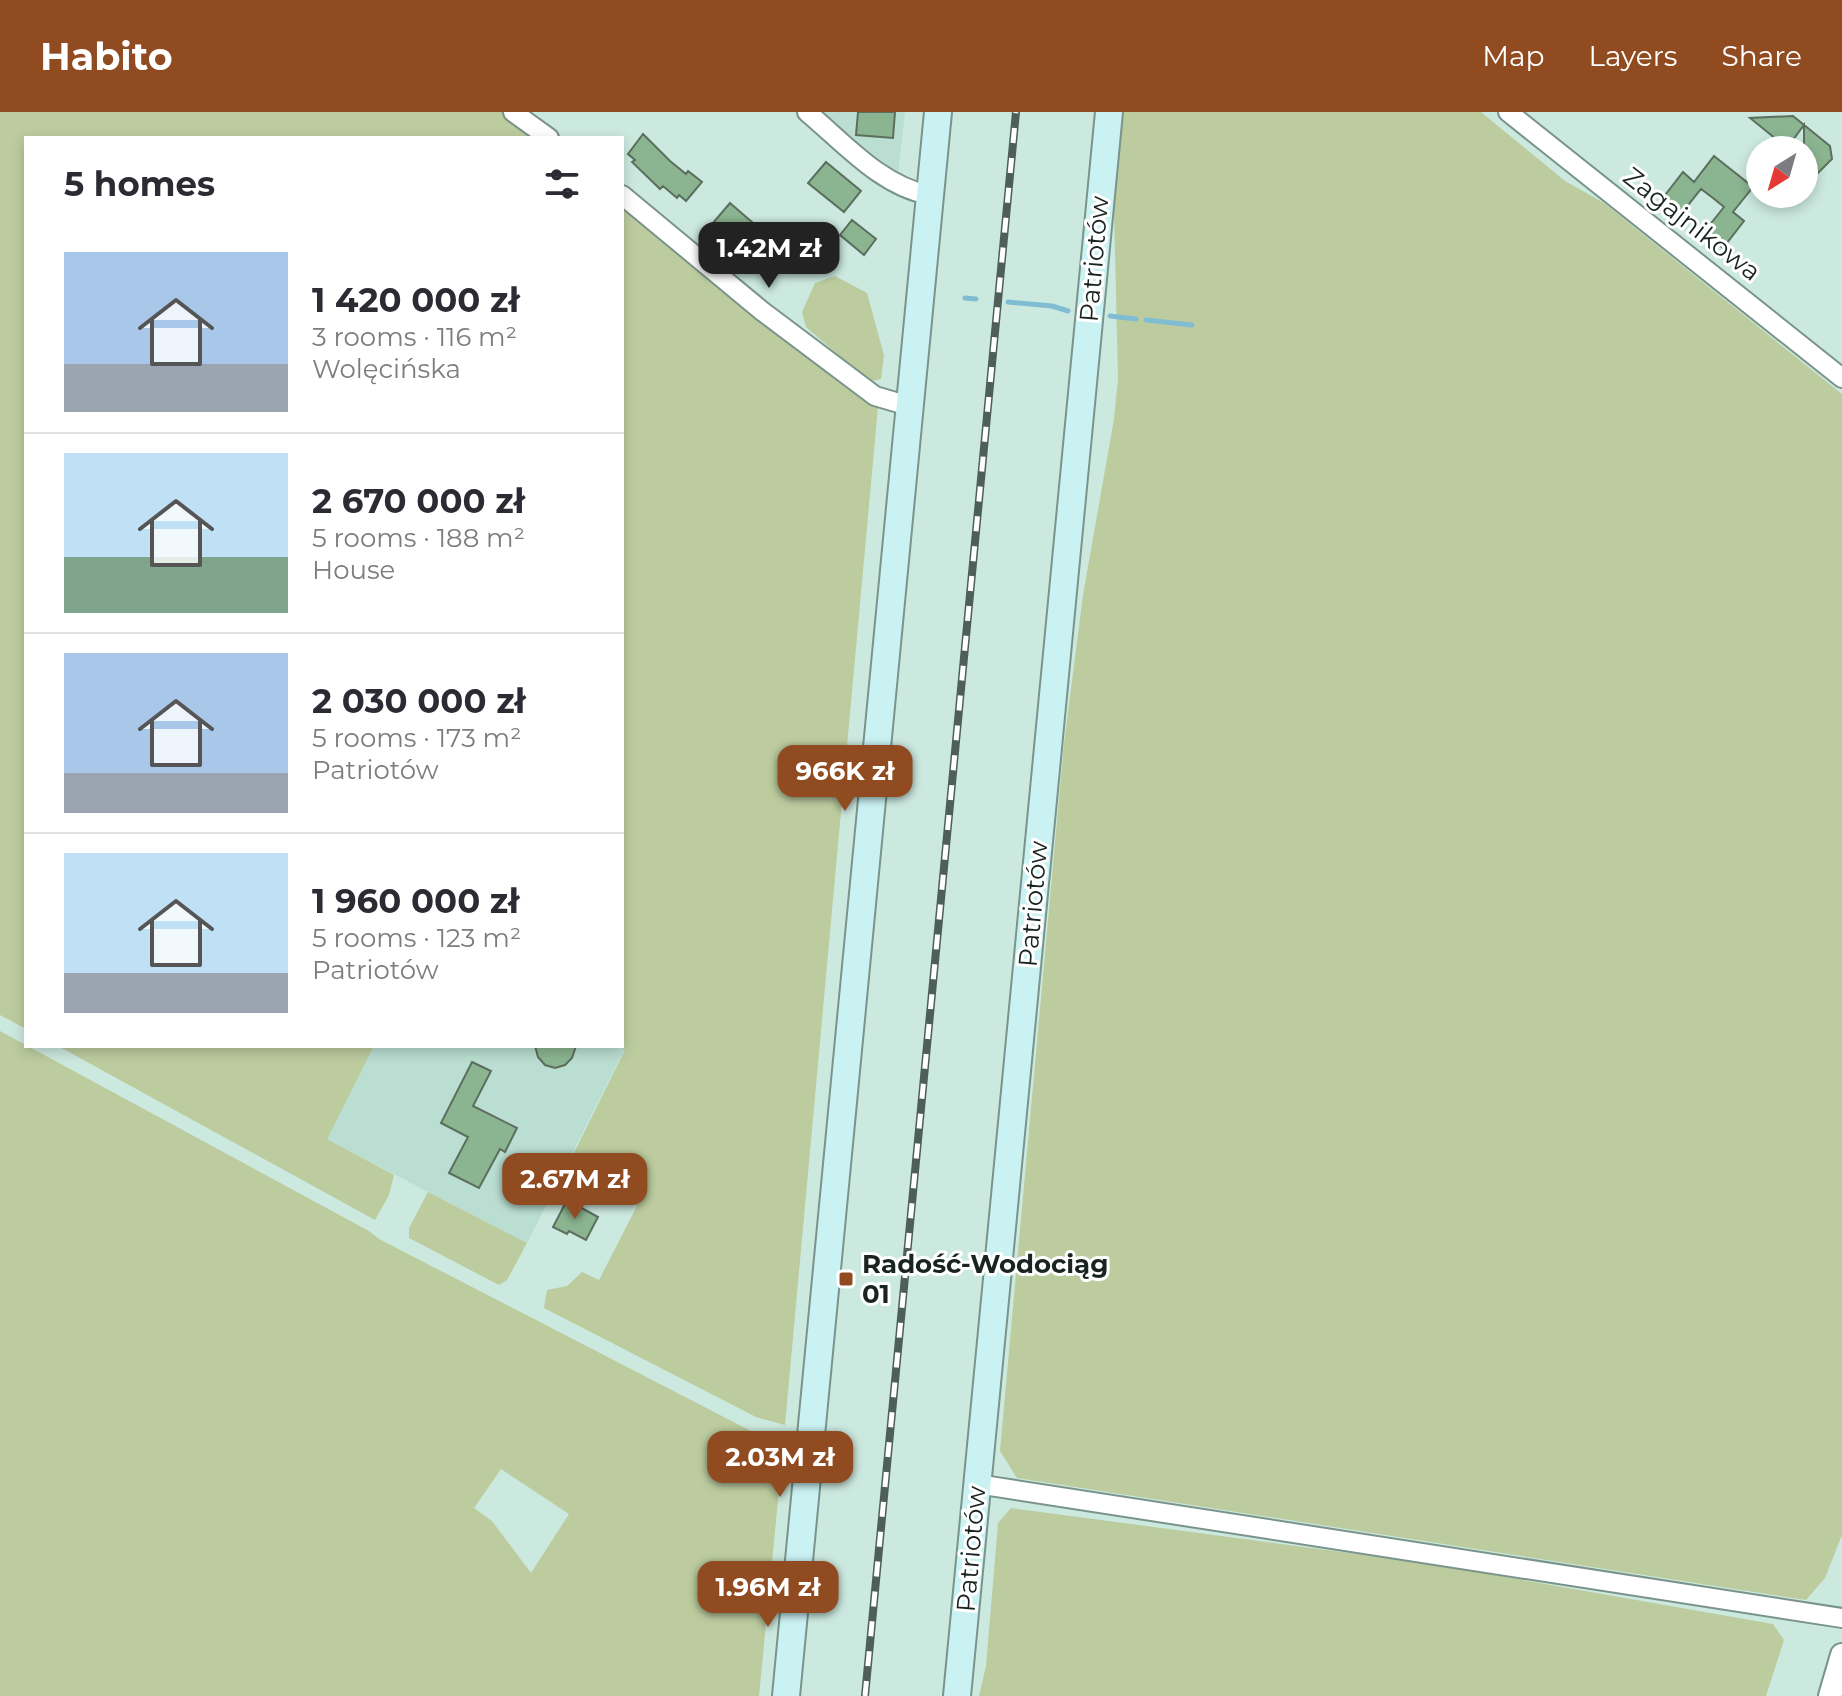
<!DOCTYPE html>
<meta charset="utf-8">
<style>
:root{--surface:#fff;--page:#f7f7f7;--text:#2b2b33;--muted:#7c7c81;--line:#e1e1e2;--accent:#904c20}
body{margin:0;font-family:Montserrat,sans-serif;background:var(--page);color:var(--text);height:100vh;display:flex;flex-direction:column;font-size:30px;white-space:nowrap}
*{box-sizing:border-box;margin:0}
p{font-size:26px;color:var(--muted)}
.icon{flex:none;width:44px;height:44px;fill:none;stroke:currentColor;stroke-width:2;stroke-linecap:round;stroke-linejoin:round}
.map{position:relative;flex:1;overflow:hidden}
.drawer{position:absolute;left:24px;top:24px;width:600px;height:912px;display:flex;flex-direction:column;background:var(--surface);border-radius:0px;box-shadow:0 4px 12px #0003}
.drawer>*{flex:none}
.needle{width:52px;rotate:217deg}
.fabs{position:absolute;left:1746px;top:24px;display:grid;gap:16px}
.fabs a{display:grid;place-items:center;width:72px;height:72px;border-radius:50%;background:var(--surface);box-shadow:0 4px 12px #0003;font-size:40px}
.price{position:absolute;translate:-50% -68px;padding:0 18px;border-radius:16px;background:var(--accent);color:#fff;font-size:26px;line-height:52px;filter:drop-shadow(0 2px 4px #0008)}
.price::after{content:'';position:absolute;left:50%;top:48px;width:24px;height:18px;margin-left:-12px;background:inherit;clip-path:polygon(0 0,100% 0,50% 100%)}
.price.selected{background:#222;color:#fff}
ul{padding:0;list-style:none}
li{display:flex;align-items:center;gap:24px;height:200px;padding:0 40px}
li+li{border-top:2px solid var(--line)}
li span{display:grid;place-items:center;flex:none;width:224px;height:160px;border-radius:0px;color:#555}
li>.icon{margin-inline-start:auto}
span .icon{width:96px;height:96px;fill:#fffc;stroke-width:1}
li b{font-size:34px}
h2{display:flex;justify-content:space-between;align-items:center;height:96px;padding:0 40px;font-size:34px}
header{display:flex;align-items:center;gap:48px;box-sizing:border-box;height:112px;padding:0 40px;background:var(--accent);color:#fff}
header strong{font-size:38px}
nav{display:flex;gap:44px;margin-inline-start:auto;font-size:28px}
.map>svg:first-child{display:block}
</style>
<header>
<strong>Habito</strong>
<nav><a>Map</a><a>Layers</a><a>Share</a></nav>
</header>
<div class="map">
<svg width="1842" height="1584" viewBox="0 0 1842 1584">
<rect width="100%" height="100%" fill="#cce9df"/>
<!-- built -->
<path fill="#baded1" d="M821 0H905L898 62Z
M374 934H619L625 937 527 1131 326 1027Z"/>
<!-- green -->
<path fill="#bccc9f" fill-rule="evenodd" d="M0 0H506L539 26H26V917L0 903Z
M1118 0H1481L1565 69 1604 91 1842 282V1423L1825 1466 1806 1488 1017 1366 1000 1339 1064 631 1083 483 1114 307 1118 267 1114 98 1109 97Z
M622 92 878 295 785 1313 756 1305 544 1196 547 1178 567 1174 582 1160 599 1168 637 1094 565 1059 625 938 619 934H622Z
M835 164 867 181 884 243 881 267 869 270 806 215 802 200 815 171Z
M0 919 369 1119 379 1127 780 1334 783 1337 759 1584H0ZM501 1357 569 1402 531 1461 492 1409 474 1396Z
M58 934H374L327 1027 394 1063 389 1083 375 1108Z
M428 1080 527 1131 507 1168 499 1173 409 1126V1116Z
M1011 1396 1432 1452 1773 1512 1784 1528 1766 1584H979L986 1554 998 1411Z"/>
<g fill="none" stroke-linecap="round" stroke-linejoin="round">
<!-- stream -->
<path stroke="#80bdd2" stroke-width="5" d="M965 186 976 187
M1008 190 1052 194 1068 199
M1110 204 1136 207
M1146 208 1192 213"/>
</g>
<!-- building -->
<path fill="#8bb590" stroke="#5c6e5e" stroke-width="2" d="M858 0H895L893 26 856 23Z
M1793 4 1830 34 1832 47 1818 61 1804 50V13L1787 36 1750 6Z
M643 22 670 49 686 62 688 59 702 70 686 89 679 83 677 86 663 74 660 77 632 50 635 48 628 42Z
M1714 44 1753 75 1733 100 1744 109 1723 136 1704 120 1724 95 1713 86 1701 77 1681 102 1662 87 1683 60 1694 70Z
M826 50 861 79 844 100 808 71Z
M730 91 768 124 764 129 766 132 748 153 735 142 733 145 707 118Z
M852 108 876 127 864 143 840 123Z
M535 934H576L572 946 565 953 555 956 545 953 538 945Z
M472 950 491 959 473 994 517 1016 505 1040 500 1037 479 1076 449 1061 468 1025 441 1011Z
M567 1088 598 1105 586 1128 569 1119 567 1122 553 1115Z"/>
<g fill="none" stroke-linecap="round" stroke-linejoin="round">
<defs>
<path id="minor" d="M513 0 549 26
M807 0C844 31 881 74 929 83
M1508 0 1842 266
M622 83 762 199 875 284 909 294
M977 1372 1842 1506"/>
<path id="tertiary" d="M1830 1584 1842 1543"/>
<path id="secondary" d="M786 1584 938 0
M957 1584 1109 0"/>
</defs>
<!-- minor casing -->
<use href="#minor" stroke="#7a948b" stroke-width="22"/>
<!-- tertiary casing -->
<use href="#tertiary" stroke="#7a948b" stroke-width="26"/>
<!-- secondary casing -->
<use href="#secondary" stroke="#7a948b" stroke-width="30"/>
<!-- minor -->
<use href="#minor" stroke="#fff" stroke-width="18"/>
<!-- tertiary -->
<use href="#tertiary" stroke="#fff" stroke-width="22"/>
<!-- secondary -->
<use href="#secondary" stroke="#caf2f3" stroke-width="26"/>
<defs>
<path id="rail" d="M865 1584 1016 0"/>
</defs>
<!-- rail casing -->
<use href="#rail" stroke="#4e5e59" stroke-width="8"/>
<!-- rail -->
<use href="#rail" stroke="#fff" stroke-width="5" stroke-dasharray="15" stroke-linecap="butt"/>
</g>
<!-- markers -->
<rect fill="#904c20" stroke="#fff" stroke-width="3" x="838" y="1159" width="16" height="16" rx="4"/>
<g text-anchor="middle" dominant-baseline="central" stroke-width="6" stroke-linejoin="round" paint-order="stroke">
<!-- street labels -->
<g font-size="26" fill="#192420" stroke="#fff">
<text transform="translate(1692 112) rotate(38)">Zagajnikowa</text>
<text transform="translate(1094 147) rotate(-85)">Patriotów</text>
<text transform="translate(1033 792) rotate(-85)">Patriotów</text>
<text transform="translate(971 1437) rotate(-85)">Patriotów</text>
</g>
<!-- poi labels -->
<g font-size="26" font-weight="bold" fill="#192420" stroke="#fff" text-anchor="start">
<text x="862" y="1152">Radość-Wodociąg<tspan x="862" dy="30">01</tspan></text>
</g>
</g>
</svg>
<div class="fabs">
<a><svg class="needle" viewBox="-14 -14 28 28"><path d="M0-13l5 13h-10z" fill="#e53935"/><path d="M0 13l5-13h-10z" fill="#7c7c81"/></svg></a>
</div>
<b class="price selected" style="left:769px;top:178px">1.42M zł</b>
<b class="price" style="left:845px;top:701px">966K zł</b>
<b class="price" style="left:575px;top:1109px">2.67M zł</b>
<b class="price" style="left:780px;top:1387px">2.03M zł</b>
<b class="price" style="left:768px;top:1517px">1.96M zł</b>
<section class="drawer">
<h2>5 homes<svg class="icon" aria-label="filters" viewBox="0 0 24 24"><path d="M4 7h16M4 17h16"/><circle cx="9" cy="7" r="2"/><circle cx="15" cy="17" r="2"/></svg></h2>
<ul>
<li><span style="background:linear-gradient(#a9c7e8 70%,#9aa5b1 0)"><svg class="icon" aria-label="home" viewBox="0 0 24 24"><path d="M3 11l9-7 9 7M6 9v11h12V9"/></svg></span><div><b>1 420 000 zł</b><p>3 rooms · 116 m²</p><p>Wolęcińska</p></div></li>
<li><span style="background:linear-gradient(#bfe0f5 65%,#7fa58c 0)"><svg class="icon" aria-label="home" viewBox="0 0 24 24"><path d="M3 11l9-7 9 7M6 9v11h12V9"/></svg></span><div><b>2 670 000 zł</b><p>5 rooms · 188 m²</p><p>House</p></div></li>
<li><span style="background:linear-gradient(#a9c7e8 75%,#9aa5b1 0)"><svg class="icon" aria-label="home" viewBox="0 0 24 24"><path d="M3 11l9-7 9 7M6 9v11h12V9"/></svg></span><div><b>2 030 000 zł</b><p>5 rooms · 173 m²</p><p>Patriotów</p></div></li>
<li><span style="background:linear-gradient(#bfe0f5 75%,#9aa5b1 0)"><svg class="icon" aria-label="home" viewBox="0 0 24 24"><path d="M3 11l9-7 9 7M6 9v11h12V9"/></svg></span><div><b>1 960 000 zł</b><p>5 rooms · 123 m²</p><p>Patriotów</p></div></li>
</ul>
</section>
</div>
